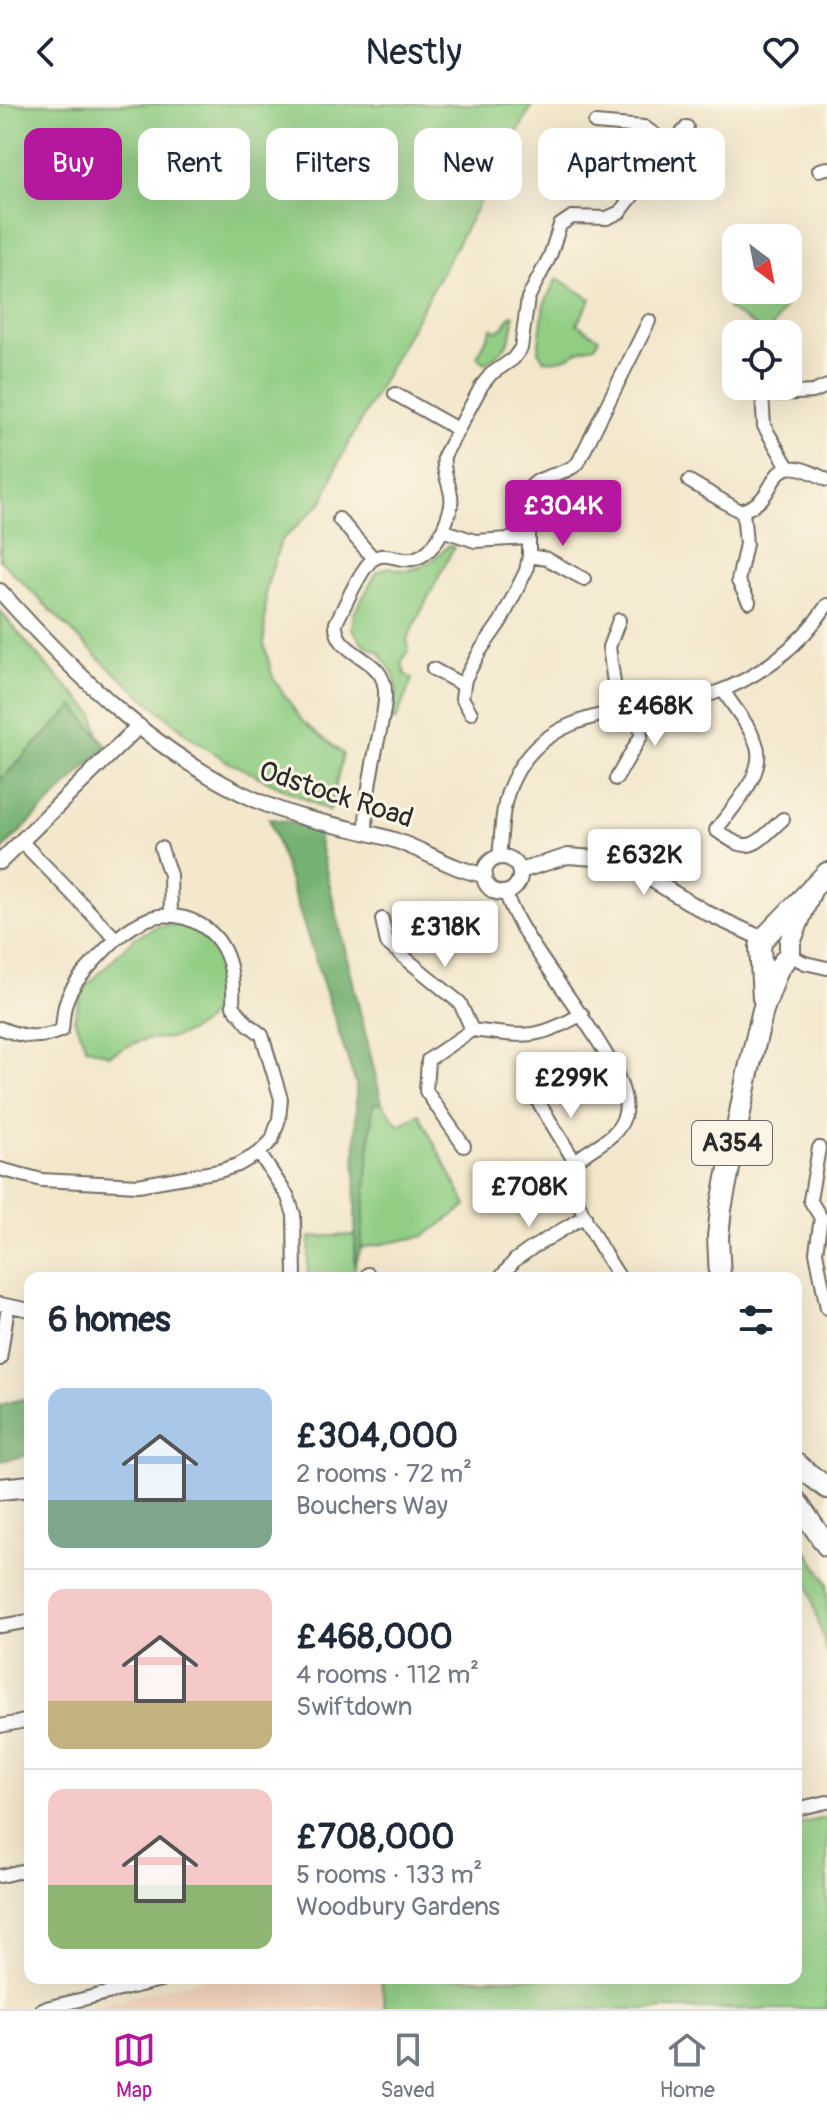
<!DOCTYPE html>
<meta charset="utf-8">
<style>
:root{--surface:#fff;--page:#f6f6f7;--text:#1f2937;--muted:#747a83;--line:#e0e1e3;--accent:#b5179e}
body{margin:0;font-family:Pangolin,sans-serif;background:var(--page);color:var(--text);height:100vh;display:flex;flex-direction:column;font-size:30px;white-space:nowrap}
*{box-sizing:border-box;margin:0}
p{font-size:26px;color:var(--muted)}
.icon{flex:none;width:44px;height:44px;fill:none;stroke:currentColor;stroke-width:2;stroke-linecap:round;stroke-linejoin:round}
.map{position:relative;flex:1;overflow:hidden}
.sheet{position:absolute;left:24px;top:1168px;width:778px;height:712px;display:flex;flex-direction:column;background:var(--surface);border-radius:16px;box-shadow:0 8px 32px #0002}
.sheet>*{flex:none}
.guide{position:absolute;left:24px;top:24px;width:780px;height:72px;display:flex;gap:16px}
.needle{width:52px;rotate:148deg}
.fabs{position:absolute;left:722px;top:120px;display:grid;gap:16px}
.fabs a{display:grid;place-items:center;width:80px;height:80px;border-radius:16px;background:var(--surface);box-shadow:0 8px 32px #0002;font-size:40px}
.price{position:absolute;translate:-50% -68px;padding:0 18px;border-radius:8px;background:#fff;color:#222;font-size:26px;line-height:52px;filter:drop-shadow(0 2px 4px #0008)}
.price::after{content:'';position:absolute;left:50%;top:48px;width:24px;height:18px;margin-left:-12px;background:inherit;clip-path:polygon(0 0,100% 0,50% 100%)}
.price.selected{background:var(--accent);color:#fff}
ul{padding:0;list-style:none}
li{display:flex;align-items:center;gap:24px;height:200px;padding:0 24px}
li+li{border-top:2px solid var(--line)}
li span{display:grid;place-items:center;flex:none;width:224px;height:160px;border-radius:16px;color:#555}
li>.icon{margin-inline-start:auto}
span .icon{width:96px;height:96px;fill:#fffc;stroke-width:1}
li b{font-size:34px}
h2{display:flex;justify-content:space-between;align-items:center;height:96px;padding:0 24px;font-size:34px}
.tag{padding:0 28px;border-radius:16px;background:var(--surface);box-shadow:0 8px 32px #0002;font-size:28px;line-height:72px}
.tag.selected{background:var(--accent);color:#fff}
header{display:flex;justify-content:space-between;align-items:center;height:104px;padding:0 24px;background:var(--surface);font-size:36px;font-weight:600}
.tabs{display:flex;justify-content:space-around;align-items:center;height:112px;border-top:2px solid var(--line);background:var(--surface);font-size:22px;color:var(--muted)}
.tabs a{display:grid;justify-items:center;gap:4px}
.tabs .selected{color:var(--accent)}
.map>svg:first-child{display:block}
</style>
<header><svg class="icon" aria-label="back" viewBox="0 0 24 24"><path d="M15 5l-7 7 7 7"/></svg>Nestly<svg class="icon" aria-label="heart" viewBox="0 0 24 24"><path d="M12 20l-8-8c-3-5 5-10 8-4 3-6 11-1 8 4z"/></svg></header>
<div class="map">
<svg width="827" height="1905" viewBox="0 0 827 1905">
<rect width="100%" height="100%" fill="#fcf5e5"/>
<filter id="ink" filterUnits="userSpaceOnUse"><feTurbulence type="fractalNoise" baseFrequency=".0125" numOctaves="2"/><feDisplacementMap in="SourceGraphic" scale="16" xChannelSelector="R" yChannelSelector="G"/><feConvolveMatrix kernelMatrix="1 2 1 2 8 2 1 2 1" color-interpolation-filters="sRGB"/></filter>
<filter id="wash" filterUnits="userSpaceOnUse"><feTurbulence type="fractalNoise" baseFrequency=".006" numOctaves="4" result="noise"/><feDisplacementMap in="SourceGraphic" scale="32" xChannelSelector="R" yChannelSelector="G"/><feGaussianBlur stdDeviation="1.8" result="paint"/><feColorMatrix in="noise" values="0 0 0 0 0 0 0 0 0 0 0 0 0 0 0 0 0 1.4 0 .05"/><feComposite in="paint" operator="in"/></filter>
<g filter="url(#wash)">
<rect width="100%" height="100%" fill="#f3e7cc"/>
<!-- built -->
<path fill="#f2d4be" d="M207 1874H381L385 1905H82Z"/>
<!-- green -->
<path fill="#91ce84" stroke="#5e7c58" stroke-width="2" d="M0 0H533L338 359 323 397 281 437 266 484 264 540 273 574 302 617 343 650 330 707 226 657 189 632 106 561 0 456Z
M557 174 591 195 577 220 599 234 595 242C571 245 573 259 544 256L538 247 544 200Z
M739 186H779L791 193 768 230 728 205Z
M511 211 514 212C513 237 506 246 485 259L477 253 492 224 497 227 503 224Z
M448 442 454 443 407 535 409 545 402 558 405 570 412 575 396 616H390L397 588 394 571 379 548 363 540 352 524 354 509 377 468 389 463C412 472 433 459 448 442Z
M0 507 43 558 94 610 99 633 74 602 0 676Z
M187 821C199 831 216 842 222 857 236 892 207 924 175 933 165 936 154 933 144 936 132 939 120 946 109 951L86 943 74 915 82 887 134 834 158 822Z
M382 999 399 1021 419 1010 467 1102 424 1132 361 1144 373 1000Z
M355 1131V1174H307L310 1133Z
M796 1428 827 1479V1550L796 1436Z
M827 1713V1905H385L381 1874H796V1721Z"/>
<!-- forest -->
<path fill="#74b172" stroke="#506e4e" stroke-width="2" d="M74 602 107 642 0 748V676Z
M269 714 316 724 382 999 373 1000 361 1144 355 1162 356 981Z
M30 1293V1351L0 1357V1301Z"/>
</g>
<g filter="url(#ink)">
<g fill="none" stroke-linecap="round" stroke-linejoin="round">
<defs>
<path id="minor" d="M671 42 687 23
M819 66 827 64
M395 290 457 325
M788 363 764 322 762 291 813 288 827 282
M689 377 738 406H743
M339 415 374 455
M442 426 475 437 528 434
M529 452 547 455 584 475
M749 498 738 477 746 440 743 406C786 394 760 339 827 376
M433 565 463 581
M723 586C733 603 749 620 756 639 768 668 732 704 716 726 751 752 753 742 783 715
M618 608 609 543 619 516
M471 609 462 594 465 575 480 547 501 517 526 467 529 452V385C540 369 563 373 578 359L649 217
M616 675 641 632 639 604
M366 729C366 706 368 683 373 660 376 639 389 600 384 580 378 552 334 550 336 519 344 504 360 465 373 455 384 448 392 454 403 455 430 459 444 427 450 406 456 388 441 371 444 352L482 281 491 270 513 255 521 244 528 194 550 152 560 121 572 113 607 114 620 108 671 42 644 23 595 19
M21 737 115 834
M161 744 170 771 171 810
M499 754C502 727 501 700 513 676 550 596 643 612 712 590 759 574 800 542 827 501
M506 788C518 843 641 966 624 1013 616 1037 591 1042 575 1058 561 1083 605 1151 620 1174
M382 815 387 839 460 899 472 926
M789 851 805 859 827 864
M0 924C22 933 40 936 62 926 63 918 63 910 65 902 69 885 80 873 91 861 108 842 125 824 148 815 161 810 172 811 185 814 226 827 235 863 233 902L248 920 262 931 281 995 279 1015 272 1036 259 1049 238 1061 219 1067 138 1081 42 1076 0 1065
M536 994 575 1058
M464 1042 426 987 428 956 472 926C524 932 535 937 582 910
M819 1044 810 1096 821 1114 816 1148 827 1204
M259 1049 288 1093 294 1111 295 1174
M368 1174V1170
M500 1174 515 1156 532 1144 585 1112
M0 1200 30 1206
M0 1255 8 1203
M0 1522 30 1517
M0 1622 30 1616
M796 1705 827 1698
M0 1772 30 1765
M42 1905 169 1874"/>
<path id="tertiary" d="M0 487C76 572 164 659 270 702 310 719 353 723 394 736 425 746 452 766 485 771
M484 771a18 18 0 1 1 36 0a18 18 0 1 1-36 0Z
M0 758 139 622
M520 767 568 752 608 755 637 767 707 809 763 835"/>
<path id="trunk" d="M763 894 760 843 763 835 827 769
M720 1174 718 1133 721 1105 747 973 763 906 778 865 790 849V838L812 784
M796 1360 827 1384
M0 1385 30 1382
M796 1397 827 1442"/>
</defs>
<!-- minor casing -->
<use href="#minor" stroke="#716d63" stroke-width="16"/>
<!-- tertiary casing -->
<use href="#tertiary" stroke="#716d63" stroke-width="18"/>
<!-- trunk casing -->
<use href="#trunk" stroke="#716d63" stroke-width="24"/>
<!-- minor -->
<use href="#minor" stroke="#fff" stroke-width="12"/>
<!-- tertiary -->
<use href="#tertiary" stroke="#fff" stroke-width="14"/>
<!-- trunk -->
<use href="#trunk" stroke="#fff" stroke-width="20"/>
</g>
</g>
<g text-anchor="middle" dominant-baseline="central" stroke-width="6" stroke-linejoin="round" paint-order="stroke">
<!-- shield labels -->
<rect fill="#fcf5e5" stroke="#6a6863" stroke-width="2" x="692" y="1017" width="80" height="44" rx="6"/>
<g font-size="26" font-weight="bold" fill="#2b2b2b">
<text x="732" y="1039">A354</text>
</g>
<!-- street labels -->
<g font-size="28" fill="#2b2b2b" stroke="#fcf5e5">
<text transform="translate(336 691) rotate(18)">Odstock Road</text>
</g>
</g>
</svg>
<div class="fabs">
<a><svg class="needle" viewBox="-14 -14 28 28"><path d="M0-13l5 13h-10z" fill="#e53935"/><path d="M0 13l5-13h-10z" fill="#747a83"/></svg></a>
<a><svg class="icon" aria-label="locate" viewBox="0 0 24 24"><circle cx="12" cy="12" r="6"/><path d="M12 2v4M12 18v4M2 12h4M18 12h4"/></svg></a>
</div>
<b class="price selected" style="left:563px;top:444px">£304K</b>
<b class="price" style="left:655px;top:644px">£468K</b>
<b class="price" style="left:644px;top:793px">£632K</b>
<b class="price" style="left:445px;top:865px">£318K</b>
<b class="price" style="left:571px;top:1016px">£299K</b>
<b class="price" style="left:529px;top:1125px">£708K</b>
<div class="guide">
<a class="tag selected">Buy</a>
<a class="tag">Rent</a>
<a class="tag">Filters</a>
<a class="tag">New</a>
<a class="tag">Apartment</a>
</div>
<section class="sheet">
<h2>6 homes<svg class="icon" aria-label="filters" viewBox="0 0 24 24"><path d="M4 7h16M4 17h16"/><circle cx="9" cy="7" r="2"/><circle cx="15" cy="17" r="2"/></svg></h2>
<ul>
<li><span style="background:linear-gradient(#a9c7e8 70%,#7fa58c 0)"><svg class="icon" aria-label="home" viewBox="0 0 24 24"><path d="M3 11l9-7 9 7M6 9v11h12V9"/></svg></span><div><b>£304,000</b><p>2 rooms · 72 m²</p><p>Bouchers Way</p></div></li>
<li><span style="background:linear-gradient(#f6c9c9 70%,#c2b280 0)"><svg class="icon" aria-label="home" viewBox="0 0 24 24"><path d="M3 11l9-7 9 7M6 9v11h12V9"/></svg></span><div><b>£468,000</b><p>4 rooms · 112 m²</p><p>Swiftdown</p></div></li>
<li><span style="background:linear-gradient(#f6c9c9 60%,#8fb573 0)"><svg class="icon" aria-label="home" viewBox="0 0 24 24"><path d="M3 11l9-7 9 7M6 9v11h12V9"/></svg></span><div><b>£708,000</b><p>5 rooms · 133 m²</p><p>Woodbury Gardens</p></div></li>
</ul>
</section>
</div>
<nav class="tabs">
<a class="selected"><svg class="icon" aria-label="map" viewBox="0 0 24 24"><path d="M3 6l6-2 6 2 6-2v14l-6 2-6-2-6 2zM9 4v14M15 6v14"/></svg>Map</a>
<a><svg class="icon" aria-label="saved" viewBox="0 0 24 24"><path d="M7 4h10v16l-5-4-5 4z"/></svg>Saved</a>
<a><svg class="icon" aria-label="home" viewBox="0 0 24 24"><path d="M3 11l9-7 9 7M6 9v11h12V9"/></svg>Home</a>
</nav>
